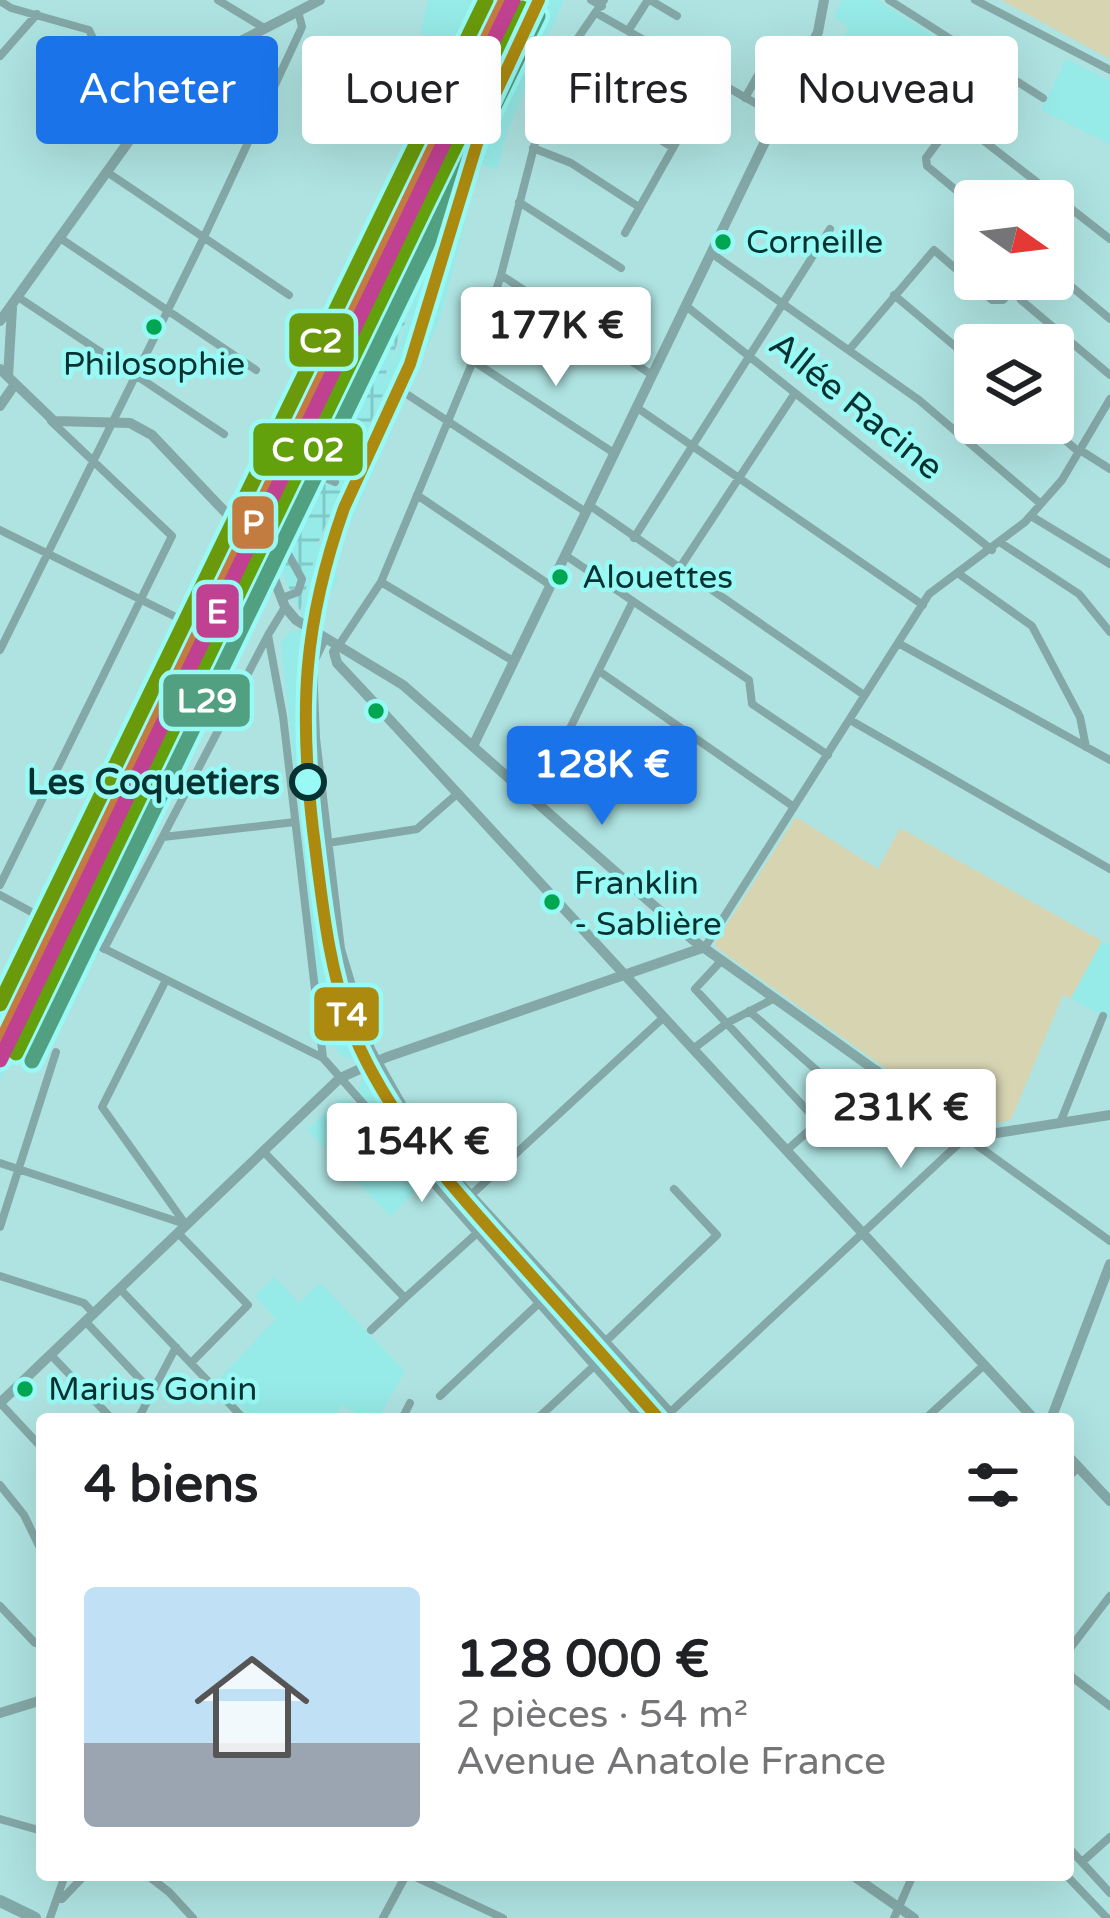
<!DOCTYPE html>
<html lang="fr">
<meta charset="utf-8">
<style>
:root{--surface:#fff;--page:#f2f2f2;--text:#202124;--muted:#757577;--line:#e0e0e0;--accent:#1a73e8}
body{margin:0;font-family:"Varela Round",sans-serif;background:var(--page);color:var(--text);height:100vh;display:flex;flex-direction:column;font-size:45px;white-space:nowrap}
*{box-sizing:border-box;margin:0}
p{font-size:39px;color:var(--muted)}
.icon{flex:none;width:66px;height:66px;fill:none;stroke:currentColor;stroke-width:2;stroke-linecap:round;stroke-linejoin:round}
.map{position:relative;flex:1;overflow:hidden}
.panel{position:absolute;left:36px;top:1413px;width:1038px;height:468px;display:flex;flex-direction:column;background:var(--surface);border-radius:12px;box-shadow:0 12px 48px #0002}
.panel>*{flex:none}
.hud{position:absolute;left:36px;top:36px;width:1038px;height:108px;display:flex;gap:24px}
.needle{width:78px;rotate:104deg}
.fabs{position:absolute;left:954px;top:180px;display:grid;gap:24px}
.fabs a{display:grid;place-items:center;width:120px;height:120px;border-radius:12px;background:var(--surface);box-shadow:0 12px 48px #0002;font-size:60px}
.price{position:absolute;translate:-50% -102px;padding:0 27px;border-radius:12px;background:#fff;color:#222;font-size:39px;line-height:78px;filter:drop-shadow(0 3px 6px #0008)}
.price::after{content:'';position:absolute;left:50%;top:72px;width:36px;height:27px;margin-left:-18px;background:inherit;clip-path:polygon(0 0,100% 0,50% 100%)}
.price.on{background:var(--accent);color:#fff}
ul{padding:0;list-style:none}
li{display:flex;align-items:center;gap:36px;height:300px;padding:0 48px}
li+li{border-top:3px solid var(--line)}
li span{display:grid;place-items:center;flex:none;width:336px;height:240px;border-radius:12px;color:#555}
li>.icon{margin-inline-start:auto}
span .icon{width:144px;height:144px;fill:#fffc;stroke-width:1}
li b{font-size:51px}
h2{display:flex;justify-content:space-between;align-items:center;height:144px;padding:0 48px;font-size:51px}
.chip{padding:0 42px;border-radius:12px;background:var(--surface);box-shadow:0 12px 48px #0002;font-size:42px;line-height:108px}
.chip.on{background:var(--accent);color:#fff}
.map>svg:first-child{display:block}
</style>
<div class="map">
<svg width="1110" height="1918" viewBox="0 0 1110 1918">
<defs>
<pattern id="industrial-grid" width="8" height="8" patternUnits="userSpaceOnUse" patternTransform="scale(3)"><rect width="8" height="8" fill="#96eae7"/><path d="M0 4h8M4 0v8" fill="none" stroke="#80c9c7"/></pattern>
</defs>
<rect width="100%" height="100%" fill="#aee3e1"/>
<!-- built -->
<path fill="#96eae7" d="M428 0H564L507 131 497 170 480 163 441 316 331 567 338 578 316 620 311 618 305 709 312 736 333 925 351 1005 386 1086 415 1131 442 1169 671 1419H655L357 1094 363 1077 355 1060 341 1056 334 1047 329 1013 321 1012 281 642 289 632 298 631 312 561 384 393 379 389 401 342 416 290 412 241 0 1081V999L331 329 413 139 421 31Z
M842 0H877L964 55 926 121 837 55 849 27 834 17Z
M1066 59 1110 81V144L1041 110Z
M1102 941 1110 945V1020L1070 998Z
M339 1100H350L424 1183 390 1216 307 1130Z
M274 1277 299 1303 320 1283 405 1371 378 1419H368L341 1405 334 1419H254L217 1381 276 1319 255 1296Z"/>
<!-- industrial -->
<path fill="url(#industrial-grid)" d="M412 240 421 245 416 294 380 389 384 392 320 538 300 611 276 560 262 540Z"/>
<!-- green -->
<path fill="#d7d4b2" d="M1001 0H1110V59Z
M796 817 878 869 900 828 1102 941 1071 998 1063 995 1011 1120 973 1127 964 1124 717 948 715 943Z"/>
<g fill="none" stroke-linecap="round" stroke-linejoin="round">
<!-- minor -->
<path stroke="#84a8a7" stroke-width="8" d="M218 0 264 28
M591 0 602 6
M650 0 677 16
M889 0 1043 98
M975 0 1110 70
M0 1 11 8 89 30 137 128
M598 14 764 108V120L772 128
M628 31 648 0
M975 53 946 99 948 113 1110 239
M0 56 37 14
M556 81 593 98 672 147
M745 98 776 43
M764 108 770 102H784
M955 119 926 158 927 166 975 206
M533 148 571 163 639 207
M107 172 289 295
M519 202 621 268
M625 233 686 125H690
M60 238 256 370
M711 253 919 400 1041 504
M1053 271 1110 319
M501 275 652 375
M894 295 975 363
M18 297 224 434
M1021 300 1110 375
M686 306 992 550
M849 350 934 250 992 300H1003L1017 286 1024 291
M473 361 614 453
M405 393 586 512
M636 407 923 605
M1045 423 1079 452
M1080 450 1110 469
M309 471 335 482
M417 495 550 585
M589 505 864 695
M1031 516 1110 564
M0 530 176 617
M634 538 830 229
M1001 543 1079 594 1110 632
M565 555 749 680 752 704 828 755
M679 569 795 393
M959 574 1032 626 1080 717 1086 747
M381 582 513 661
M282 598 298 592 302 579 278 536V524L309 471 383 315 396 308
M285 607 268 635 283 716 323 1058 641 1419
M325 639 313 664 316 738 341 949 371 1049 415 1127 456 1178 677 1419
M898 643 1110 760
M339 645 381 582 473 361 501 275 542 116 573 45 604 0
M0 650 203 239 302 27 298 11
M599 671 794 807
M850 720 1110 869
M631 793 678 726
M535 799 633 601
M163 837 295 822
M328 843 417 829 458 793
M0 885 172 536 51 421
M0 895 37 915
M75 934 323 1058
M705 947 929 594 1025 522 1062 480 1110 399
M104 949 267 637
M722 960 695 989 818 1122
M166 980 102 1107 186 1225
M749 1011 847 1097
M693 1049 727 1023 773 999
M1060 1123 1103 1016
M787 1150 877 1070
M263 1151 405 1298 476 1234
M0 1163 185 1224
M471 1195 664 1017
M0 1227 56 1052
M178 1233 248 1305 191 1363
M0 1276 84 1303 94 1314
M120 1289 244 1419
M86 1322 152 1392
M371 1330 405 1298
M605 1342 717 1235 674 1189
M51 1355 112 1419
M440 1396 538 1304
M0 1403 42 1448
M138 1419 176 1347
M402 1419 410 1403
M537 1419 594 1366
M663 1419 968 1135 978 1146 1110 1241
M925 1419 983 1366
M1068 1477 1079 1467
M0 1485 24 1515 42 1552
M0 1606 35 1643H42
M1068 1651 1110 1596
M1068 1674 1110 1706
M0 1819 42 1831
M1068 1847 1110 1893
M1082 1862 1110 1837
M147 1875 169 1892 193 1918
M411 1875 503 1918
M1066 1875 1107 1918
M62 1899 85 1875
M50 1918 65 1875
M383 1918 406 1875
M894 1918 913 1875"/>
<!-- tertiary -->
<path stroke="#84a8a7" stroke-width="10" d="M0 321 177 74 320 0
M0 369 54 421 130 423 152 435 264 553 285 607 296 620 403 685 693 940 959 1130 978 1136 1110 1115
M8 377 12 308
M0 406 15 384
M338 646 334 652 337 663 366 694 1034 1419
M473 746 818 32 824 0
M0 1403 340 1078 387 1057 705 947
M1051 1419 1110 1264
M1068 1456 1110 1501
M0 1713 42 1700
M852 1875 914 1918"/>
<!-- secondary -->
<path stroke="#82a8a7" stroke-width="12" d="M0 1901 35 1918"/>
<defs>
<path id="rail-1" d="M0 1045 506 0"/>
<path id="rail-2" d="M16 1053 522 8"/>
<path id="rail-3" d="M0 1060 513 0"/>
<path id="rail-4" d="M0 1004 486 0"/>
<path id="rail-5" d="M32 1061 538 16"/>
</defs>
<!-- rail-1 casing -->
<use href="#rail-1" stroke="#98f9f5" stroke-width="24"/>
<!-- rail-2 casing -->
<use href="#rail-2" stroke="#98f9f5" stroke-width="24"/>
<!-- rail-3 casing -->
<use href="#rail-3" stroke="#98f9f5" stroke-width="24"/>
<!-- rail-4 casing -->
<use href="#rail-4" stroke="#98f9f5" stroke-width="24"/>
<!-- rail-5 casing -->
<use href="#rail-5" stroke="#98f9f5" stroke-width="24"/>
<!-- rail-1 -->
<use href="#rail-1" stroke="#c37c3f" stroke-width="15"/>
<!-- rail-2 -->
<use href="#rail-2" stroke="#62a00c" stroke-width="15"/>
<!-- rail-3 -->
<use href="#rail-3" stroke="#c04191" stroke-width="15"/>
<!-- rail-4 -->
<use href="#rail-4" stroke="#6a9a0c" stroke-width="15"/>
<!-- rail-5 -->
<use href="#rail-5" stroke="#51a081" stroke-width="15"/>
<defs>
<path id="tram-1" d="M344 508C303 624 299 709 313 830 322 899 328 970 354 1035 390 1120 453 1188 514 1256 562 1310 611 1364 659 1419
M344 508 410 364 486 114 539 0"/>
</defs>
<!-- tram-1 casing -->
<use href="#tram-1" stroke="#98f9f5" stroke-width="21"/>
<!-- tram-1 -->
<use href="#tram-1" stroke="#ab8a0f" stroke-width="12"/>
</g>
<!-- markers -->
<g fill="#00a651" stroke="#98f9f5" stroke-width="4.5">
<circle cx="723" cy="242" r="10"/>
<circle cx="154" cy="327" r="10"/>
<circle cx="560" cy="577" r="10"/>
<circle cx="376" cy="711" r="10"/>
<circle cx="552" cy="902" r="10"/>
<circle cx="25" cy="1389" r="10"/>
</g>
<circle fill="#98f9f5" stroke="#063332" stroke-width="6" cx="308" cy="782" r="16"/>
<g text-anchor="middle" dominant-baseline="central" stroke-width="9" stroke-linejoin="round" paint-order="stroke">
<!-- bus labels -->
<g font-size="33" fill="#063332" stroke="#98f9f5" text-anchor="start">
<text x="746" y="242">Corneille</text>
<text x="154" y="364" text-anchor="middle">Philosophie</text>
<text x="582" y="577">Alouettes</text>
<text x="574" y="883">Franklin<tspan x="574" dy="41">- Sablière</tspan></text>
<text x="48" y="1389">Marius Gonin</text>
</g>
<!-- street labels -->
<g font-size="36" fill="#063332" stroke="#98f9f5">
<text transform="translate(856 406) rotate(39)">Allée Racine</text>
</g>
<!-- stop labels -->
<g font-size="36" font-weight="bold" fill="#063332" stroke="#98f9f5" text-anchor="end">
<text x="280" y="782">Les Coquetiers</text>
</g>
</g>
<g stroke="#98f9f5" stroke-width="4.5">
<rect x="287" y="311" width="69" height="58" rx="12" fill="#6a9a0c"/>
<rect x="251" y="421" width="114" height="57" rx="12" fill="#62a00c"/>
<rect x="230" y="494" width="46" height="57" rx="12" fill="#c37c3f"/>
<rect x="194" y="582" width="47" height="58" rx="12" fill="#c04191"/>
<rect x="161" y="672" width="91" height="57" rx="12" fill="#51a081"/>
<rect x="312" y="985" width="69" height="58" rx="12" fill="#ab8a0f"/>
</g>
<g font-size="33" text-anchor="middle" font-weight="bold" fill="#fff">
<text x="321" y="352">C2</text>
<text x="308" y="461">C 02</text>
<text x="253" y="534">P</text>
<text x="217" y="623">E</text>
<text x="207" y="712">L29</text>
<text x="347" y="1026">T4</text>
</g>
</svg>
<div class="fabs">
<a><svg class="needle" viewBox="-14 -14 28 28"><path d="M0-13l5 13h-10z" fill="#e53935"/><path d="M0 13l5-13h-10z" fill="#757577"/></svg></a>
<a><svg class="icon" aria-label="layers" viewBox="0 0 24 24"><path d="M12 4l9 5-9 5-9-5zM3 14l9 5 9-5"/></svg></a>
</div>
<b class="price" style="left:556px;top:389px">177K €</b>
<b class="price on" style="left:602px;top:828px">128K €</b>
<b class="price" style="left:901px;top:1171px">231K €</b>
<b class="price" style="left:422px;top:1205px">154K €</b>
<div class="hud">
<a class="chip on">Acheter</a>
<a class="chip">Louer</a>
<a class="chip">Filtres</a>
<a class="chip">Nouveau</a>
</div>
<section class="panel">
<h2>4 biens<svg class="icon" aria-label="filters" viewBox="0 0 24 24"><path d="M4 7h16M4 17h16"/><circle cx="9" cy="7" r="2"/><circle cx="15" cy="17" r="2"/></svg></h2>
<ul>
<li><span style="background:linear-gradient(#bfe0f5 65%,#9aa5b1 0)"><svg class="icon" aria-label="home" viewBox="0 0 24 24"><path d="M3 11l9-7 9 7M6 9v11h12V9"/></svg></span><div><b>128 000 €</b><p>2 pièces · 54 m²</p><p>Avenue Anatole France</p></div></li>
</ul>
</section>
</div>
